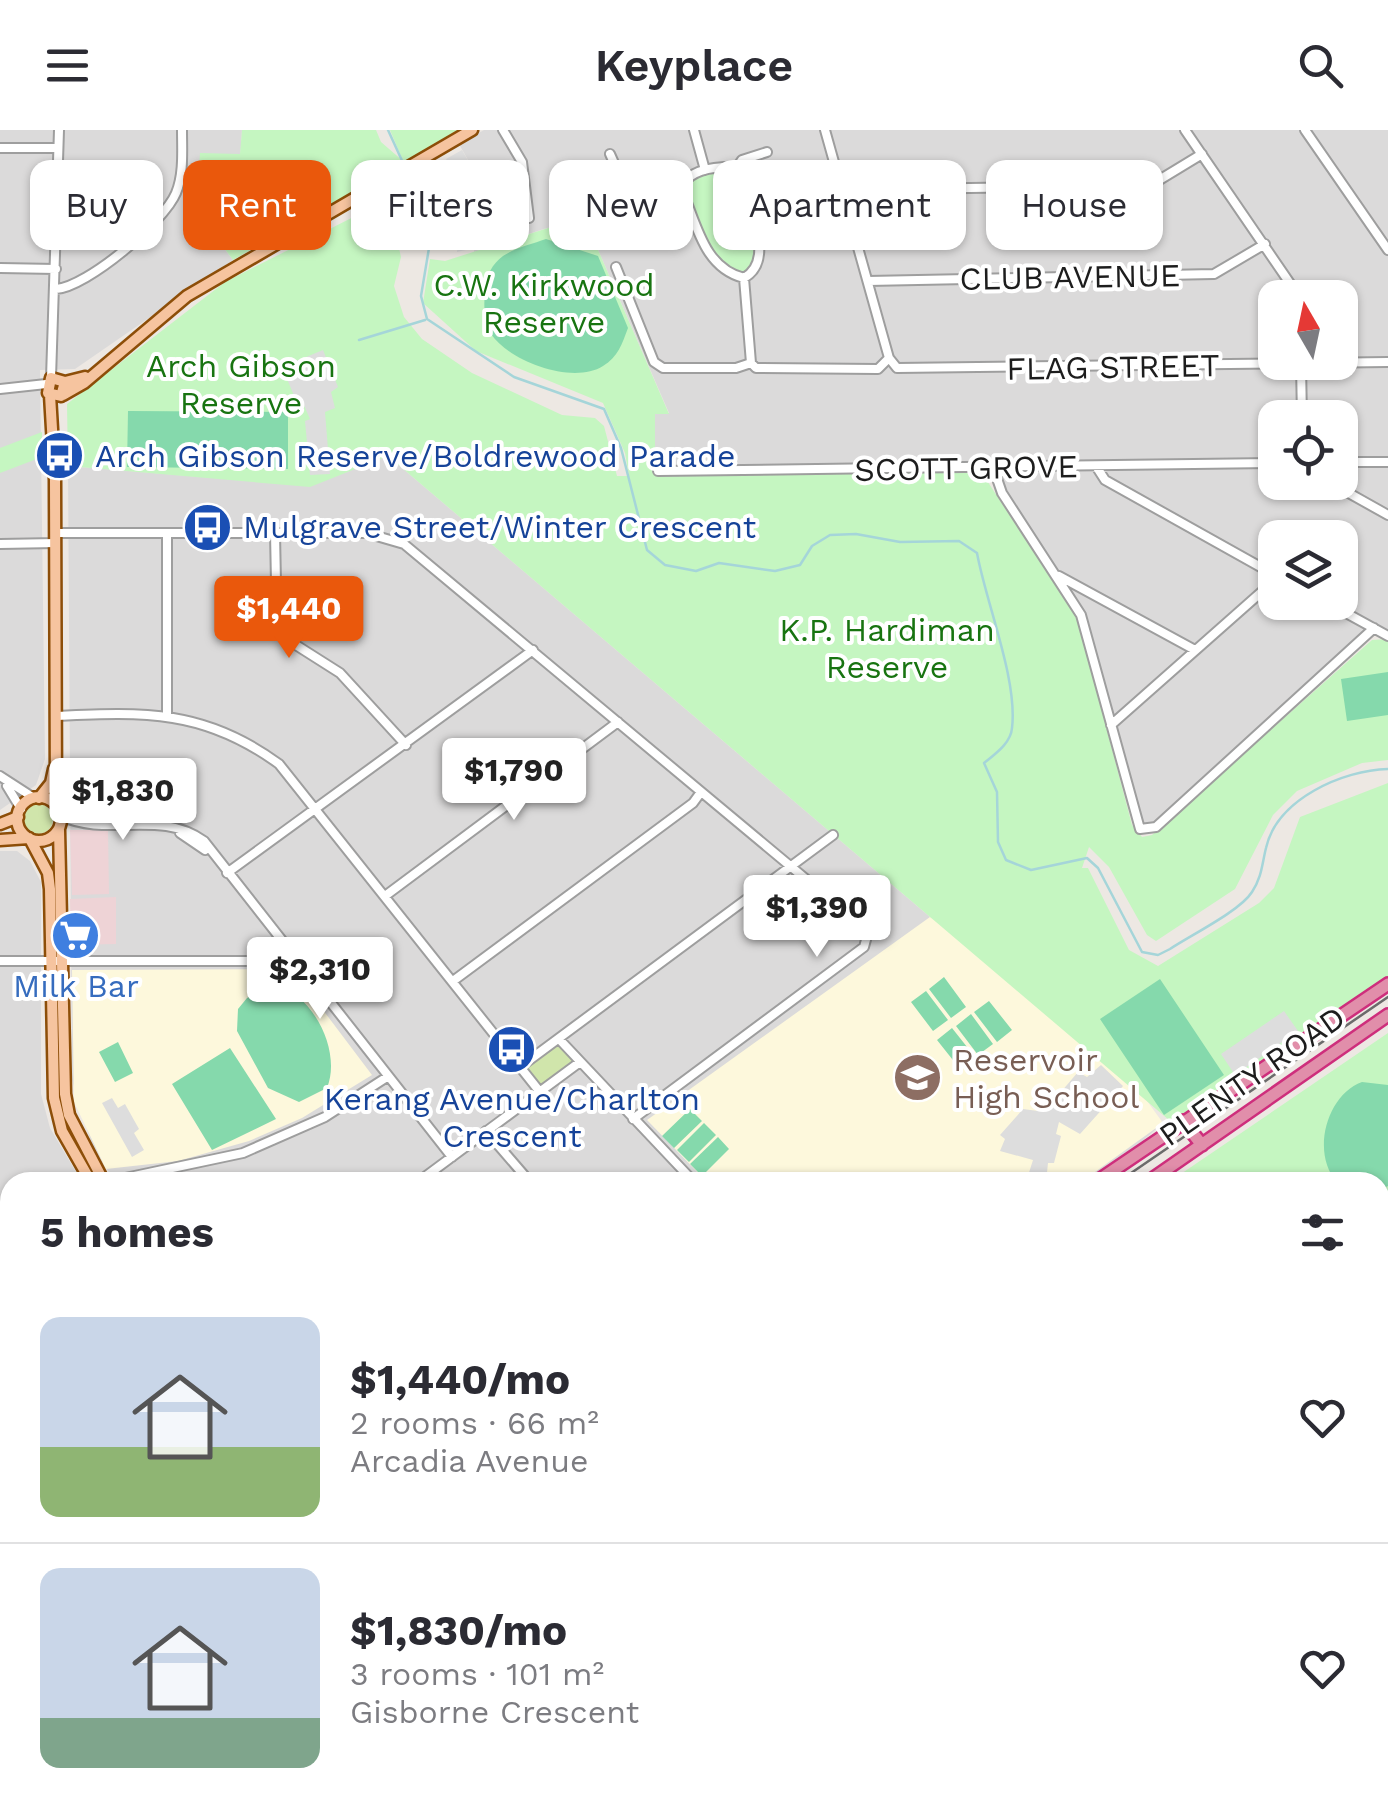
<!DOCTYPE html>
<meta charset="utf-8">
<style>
:root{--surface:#fff;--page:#f7f7f7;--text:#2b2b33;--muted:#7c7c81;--line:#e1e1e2;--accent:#ea580c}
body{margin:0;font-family:"Work Sans",sans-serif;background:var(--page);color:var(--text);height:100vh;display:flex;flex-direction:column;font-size:38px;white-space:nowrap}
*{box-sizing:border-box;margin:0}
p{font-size:32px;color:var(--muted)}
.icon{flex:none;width:55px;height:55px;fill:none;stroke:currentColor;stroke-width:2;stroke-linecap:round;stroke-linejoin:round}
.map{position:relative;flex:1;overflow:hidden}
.panel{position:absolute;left:0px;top:1042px;width:1390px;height:642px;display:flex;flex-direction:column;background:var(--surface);border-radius:30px 30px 0 0;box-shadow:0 2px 8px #0004}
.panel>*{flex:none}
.guide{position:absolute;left:30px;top:30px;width:1330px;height:90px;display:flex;gap:20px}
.needle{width:65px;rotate:351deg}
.tools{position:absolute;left:1258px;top:150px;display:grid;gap:20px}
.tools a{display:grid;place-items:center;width:100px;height:100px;border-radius:20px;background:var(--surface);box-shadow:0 2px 8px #0004;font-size:50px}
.price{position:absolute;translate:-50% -85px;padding:0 22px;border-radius:10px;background:#fff;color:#222;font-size:32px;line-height:65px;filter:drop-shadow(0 2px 5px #0008)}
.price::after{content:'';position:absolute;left:50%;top:60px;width:30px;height:22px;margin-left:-15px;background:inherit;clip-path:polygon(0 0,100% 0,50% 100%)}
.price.current{background:var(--accent);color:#fff}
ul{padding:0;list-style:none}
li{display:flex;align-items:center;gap:30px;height:250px;padding:0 40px}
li+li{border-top:2px solid var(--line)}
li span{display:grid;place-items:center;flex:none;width:280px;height:200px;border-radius:20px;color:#555}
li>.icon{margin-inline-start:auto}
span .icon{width:120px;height:120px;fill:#fffc;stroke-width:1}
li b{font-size:42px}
h2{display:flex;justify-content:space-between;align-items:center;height:120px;padding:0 40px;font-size:42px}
.pill{padding:0 35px;border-radius:20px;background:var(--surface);box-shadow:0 2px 8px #0004;font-size:35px;line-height:90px}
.pill.current{background:var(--accent);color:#fff}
header{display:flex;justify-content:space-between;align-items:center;height:130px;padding:0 40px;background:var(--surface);font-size:45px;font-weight:600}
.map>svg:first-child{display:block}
</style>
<header><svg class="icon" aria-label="menu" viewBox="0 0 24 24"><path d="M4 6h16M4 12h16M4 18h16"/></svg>Keyplace<svg class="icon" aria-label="search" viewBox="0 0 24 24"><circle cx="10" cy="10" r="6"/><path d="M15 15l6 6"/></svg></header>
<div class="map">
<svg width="1388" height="1683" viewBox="0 0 1388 1683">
<rect width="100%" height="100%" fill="#ede8e3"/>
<!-- residential -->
<path fill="#dbdada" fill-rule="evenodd" d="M0 0H242L237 80 215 106 233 130 75 239 40 240 45 629 36 655 0 680Z
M484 0H1388V500L1378 495 1152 695H1144L1087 489 1005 360 1001 342 654 346 655 284 669 283 589 99 547 98 474 122 482 55 459 14ZM1275 168H1340V232H1275ZM1275 288H1340V352H1275ZM1275 408H1340V472H1275Z
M388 326 930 787 1163 993 1095 1052H115L92 1015 72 950 68 336 310 356Z
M0 721H17L30 731 41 752V964L50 998 82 1052H10V1675H260L253 1683H0Z
M1388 1589V1683H556L543 1675H1380V1590Z
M312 1675H480L496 1683H296Z"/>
<!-- commercial -->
<path fill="#eed3d6" d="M70 700H108L109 764 72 765Z
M116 767V814L71 815 70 769Z"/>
<!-- education -->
<path fill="#fdf8dc" d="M930 787 1092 895 1163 993 1081 1052H707L647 990Z
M292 839 372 945 302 988 249 1011 178 1031 106 1039 74 972 72 840Z"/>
<!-- grass -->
<path fill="#d0e5ab" d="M23 689a15 15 0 1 1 30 0a15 15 0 1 1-30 0Z
M559 909 580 932 540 962 520 937Z"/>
<!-- park -->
<path fill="#c5f6c1" d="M242 0H376L381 12 403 31 390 0H461L233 130 215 106 236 79 214 47 199 37 200 23 240 24Z
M718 39 729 40 735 45 758 123 755 137 745 145 713 129 684 60 687 51Z
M383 72 392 88 401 127 394 156 404 187 422 209 472 243 562 285 595 288 604 296 617 346H629L625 323 603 273 476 221 423 173 430 129 445 131 548 98 589 99 669 284H655V346L971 342 984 346 1078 490 1132 695 1142 707 1152 705 1372 510 1388 509V630L1362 633 1297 661 1273 685 1235 759 1156 811 1147 805 1109 737 1089 717 1082 738H1088L1129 820 1158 836 1259 773 1274 758 1300 687 1388 653V852L1176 996 388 326 310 357 68 336 67 274 225 152Z
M42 302V327L0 343V318Z
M1388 903V1308L1380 1307V1052H1169Z"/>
<!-- pitch -->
<path fill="#85d9ac" d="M546 109 598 126 628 198C622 214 618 227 603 236 573 255 510 232 491 204 483 191 484 173 485 159 485 147 493 133 503 126 515 118 532 114 546 109Z
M128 281 288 282V339L127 337Z
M1388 542V585L1347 591 1341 549Z
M944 847 966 877 951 888 929 859Z
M1160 849 1224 945 1164 985 1100 889Z
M274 854C313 864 342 921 327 958L299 972 268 958 237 901 238 879 247 868Z
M926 861 948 890 933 901 911 872Z
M989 871 1012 900 997 912 974 882Z
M971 884 993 914 978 925 956 896Z
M952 898 975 927 960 939 937 910Z
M118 912 133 943 115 952 99 922Z
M230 918 276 989 212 1020 172 954Z
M1362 952 1388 955V1056L1380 1060V1052H1337C1311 1024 1326 965 1362 952Z
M690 979 702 991 674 1018 662 1006Z
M704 993 716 1005 689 1032 677 1020Z
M718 1007 729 1019 702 1046 690 1034Z
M1388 1099V1243L1380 1237V1102Z"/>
<!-- parking -->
<path fill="#ddd" d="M462 20 482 55 474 118 457 122 464 58 446 29Z
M323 220 338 257 331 262 335 278 325 282 330 344 310 345 305 291 310 289 303 273 298 275 282 237Z
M1284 881 1298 901 1235 945 1221 924Z
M1101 935 1123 956 1080 1004 1059 992 1056 1004 1061 1006 1054 1033H1048L1046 1052H1026L1033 1030 1000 1021 1005 1009 1000 1005 1023 979 1038 981 1049 976 1078 942 1087 947Z
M112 968 118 978 125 974 139 999 134 1003 144 1020 132 1027 102 973Z"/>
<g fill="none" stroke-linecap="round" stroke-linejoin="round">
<!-- stream -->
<path stroke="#a5d5d9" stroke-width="2.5" d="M388 0 404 35
M408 42 435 82 421 166 427 189 514 247 604 279 621 318 647 420 665 435 696 441 719 433 775 441 800 435 812 416 830 405 856 404 900 412 959 411 977 423C986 473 1018 550 1012 598 1011 613 995 624 984 633L997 662 998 712 1006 730 1031 740 1087 728 1098 738 1142 822 1158 825 1170 819C1191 805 1240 781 1252 762 1262 747 1262 734 1266 718 1277 669 1343 640 1388 639
M359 210 425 190"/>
<defs>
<path id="minor" d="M503 0 522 32 529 88
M694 0 705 40
M825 0 889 228 897 238 1388 232
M1185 0 1300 168
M1305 0 1388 120
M0 18H58
M610 24 626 60C645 66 662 49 683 54
M724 37 737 44C746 72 778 129 744 148 704 138 697 95 682 60 685 42 707 38 724 37Z
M735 40 742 30 767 22
M842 60 1151 55 1202 24
M616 137 654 232 663 238H736L751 233 756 238 878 239 889 228
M0 138 56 139
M744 148 751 233
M868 151 1214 144 1265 114
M56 159C87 157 164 92 176 63 184 44 182 20 182 0
M1301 235 1302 288
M51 248 59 0
M0 259 46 254
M1340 332H1388
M1096 336 1105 350 1275 445
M993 337 1002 363 1081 485 1140 699 1156 697 1374 498
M658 341 1275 333
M1329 352 1388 385
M56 403H366L404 414 861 795 867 806 864 817 633 989
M167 403V584
M275 403 277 503 340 543 406 615
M0 414 56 413
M1059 446 1195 520
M1326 472 1388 506
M56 586C144 582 204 579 279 634L540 962
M1111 595 1275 450
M0 646 34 668
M7 656 21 679
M61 686C108 708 160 679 204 711L452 1027
M180 703 205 720
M227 743 533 520
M385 766 618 592
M0 831H277L290 823
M453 851 693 673 701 662
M559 909 694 1052
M520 937 833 705
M486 1001 530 1052
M106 1052 243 1023 325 987 387 947
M418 1052 580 932
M0 1146 10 1162
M0 1364 10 1356
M0 1376 10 1392
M0 1598H10
M1380 1650H1388
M822 1675V1683
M963 1675 966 1683
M1154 1675V1683
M105 1683 110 1675"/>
<path id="major" d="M65 252 61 266 48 263 51 248 65 252 85 247
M50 265 55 350 56 675
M63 265 84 253 187 166 472 0
M17 689a22 22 0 1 1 44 0a22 22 0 1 1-44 0Z
M39 668 51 653 54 639
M0 694 18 687
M59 700 65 964 69 985 104 1052
M30 709 48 743 50 759 54 968 62 1001 91 1052
M0 710 29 708
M274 1683 279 1675"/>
<path id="highway" d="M1183 991 1202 1015
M1096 1052 1388 854
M1148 1052 1388 885
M504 1675 516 1683
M527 1675 539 1683"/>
</defs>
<!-- minor casing -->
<use href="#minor" stroke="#9e9e9e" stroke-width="12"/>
<!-- major casing -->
<use href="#major" stroke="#8d4e08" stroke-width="15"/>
<!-- highway casing -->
<use href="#highway" stroke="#ce2e7c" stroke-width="16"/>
<!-- minor -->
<use href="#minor" stroke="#fff" stroke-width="8"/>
<!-- major -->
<use href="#major" stroke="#f6c49f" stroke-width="10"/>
<!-- highway -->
<use href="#highway" stroke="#e18eaa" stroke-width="11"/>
<!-- tram -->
<path stroke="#6b6b6b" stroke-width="2.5" d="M1118 1052 1388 867
M276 1683 283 1675"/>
</g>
<!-- icons -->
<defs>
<symbol id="bus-disc" viewBox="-11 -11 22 22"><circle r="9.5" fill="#1a4fb4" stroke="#fff"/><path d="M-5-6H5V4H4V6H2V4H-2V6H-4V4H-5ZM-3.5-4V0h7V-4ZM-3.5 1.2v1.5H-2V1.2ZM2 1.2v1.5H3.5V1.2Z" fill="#fff"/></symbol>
<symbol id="supermarket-disc" viewBox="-11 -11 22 22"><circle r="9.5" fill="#3f7fe0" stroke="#fff"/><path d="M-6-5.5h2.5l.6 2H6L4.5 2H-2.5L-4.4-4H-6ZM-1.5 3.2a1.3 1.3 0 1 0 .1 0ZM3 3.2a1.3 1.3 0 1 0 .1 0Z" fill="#fff"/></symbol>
<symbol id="school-disc" viewBox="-11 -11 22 22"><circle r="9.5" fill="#8d6e63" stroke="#fff"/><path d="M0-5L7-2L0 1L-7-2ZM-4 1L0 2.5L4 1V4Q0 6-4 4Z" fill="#fff"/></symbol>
</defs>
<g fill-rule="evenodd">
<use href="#bus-disc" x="32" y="298" width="55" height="55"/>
<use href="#bus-disc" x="180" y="370" width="55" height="55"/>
<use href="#supermarket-disc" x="48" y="778" width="55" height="55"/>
<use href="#bus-disc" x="484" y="892" width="55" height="55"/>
<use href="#school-disc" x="890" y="920" width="55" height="55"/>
</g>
<g text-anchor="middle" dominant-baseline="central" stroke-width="8" stroke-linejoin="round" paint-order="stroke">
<!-- street labels -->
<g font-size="32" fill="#1d1d1d" stroke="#fff">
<text transform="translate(1070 147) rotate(-1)">CLUB AVENUE</text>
<text transform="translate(1113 237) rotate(-1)">FLAG STREET</text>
<text transform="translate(966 338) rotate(-1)">SCOTT GROVE</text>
<text transform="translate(1252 946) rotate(-35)">PLENTY ROAD</text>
</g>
<!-- park labels -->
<g font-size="32" fill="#187411" stroke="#fff">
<text x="544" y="155">C.W. Kirkwood<tspan x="544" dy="37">Reserve</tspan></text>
<text x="241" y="236">Arch Gibson<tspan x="241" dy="37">Reserve</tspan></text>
<text x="887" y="500">K.P. Hardiman<tspan x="887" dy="37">Reserve</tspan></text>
</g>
<!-- transit labels -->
<g font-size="32" fill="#164399" stroke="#fff" text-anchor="start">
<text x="95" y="326">Arch Gibson Reserve/Boldrewood Parade</text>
<text x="243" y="397">Mulgrave Street/Winter Crescent</text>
<text x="512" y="969" text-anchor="middle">Kerang Avenue/Charlton<tspan x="512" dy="37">Crescent</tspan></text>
</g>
<!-- shop labels -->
<g font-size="32" fill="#366cbe" stroke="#fff">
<text x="76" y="856">Milk Bar</text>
</g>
<!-- education labels -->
<g font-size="32" fill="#785e54" stroke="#fff" text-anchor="start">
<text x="953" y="930">Reservoir<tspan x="953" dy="37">High School</tspan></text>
</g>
</g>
</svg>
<div class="tools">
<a><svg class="needle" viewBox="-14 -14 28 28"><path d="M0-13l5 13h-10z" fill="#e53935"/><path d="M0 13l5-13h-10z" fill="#7c7c81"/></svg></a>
<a><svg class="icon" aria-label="locate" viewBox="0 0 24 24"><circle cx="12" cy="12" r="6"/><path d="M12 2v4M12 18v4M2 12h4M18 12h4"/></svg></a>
<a><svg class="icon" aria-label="layers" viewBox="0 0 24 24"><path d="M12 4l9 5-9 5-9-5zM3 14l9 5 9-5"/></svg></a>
</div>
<b class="price current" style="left:289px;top:531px">$1,440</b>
<b class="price" style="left:514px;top:693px">$1,790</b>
<b class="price" style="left:123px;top:713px">$1,830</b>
<b class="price" style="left:817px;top:830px">$1,390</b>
<b class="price" style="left:320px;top:892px">$2,310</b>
<div class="guide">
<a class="pill">Buy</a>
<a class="pill current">Rent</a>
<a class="pill">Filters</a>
<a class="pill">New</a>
<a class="pill">Apartment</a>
<a class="pill">House</a>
</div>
<section class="panel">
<h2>5 homes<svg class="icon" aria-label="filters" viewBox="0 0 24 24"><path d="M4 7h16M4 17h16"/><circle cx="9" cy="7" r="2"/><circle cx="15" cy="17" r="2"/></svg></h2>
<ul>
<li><span style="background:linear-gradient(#c9d6e8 65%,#8fb573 0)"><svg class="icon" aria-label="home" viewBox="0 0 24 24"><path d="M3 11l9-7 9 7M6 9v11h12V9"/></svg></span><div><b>$1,440/mo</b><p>2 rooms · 66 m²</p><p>Arcadia Avenue</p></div><svg class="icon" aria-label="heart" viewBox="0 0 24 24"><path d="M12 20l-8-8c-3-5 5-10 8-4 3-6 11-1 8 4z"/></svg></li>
<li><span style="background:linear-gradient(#c9d6e8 75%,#7fa58c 0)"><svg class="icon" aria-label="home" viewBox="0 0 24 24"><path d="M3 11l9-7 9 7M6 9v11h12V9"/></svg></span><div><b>$1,830/mo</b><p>3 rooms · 101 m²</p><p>Gisborne Crescent</p></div><svg class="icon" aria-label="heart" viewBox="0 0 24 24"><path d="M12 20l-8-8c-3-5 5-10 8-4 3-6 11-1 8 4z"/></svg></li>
</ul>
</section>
</div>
